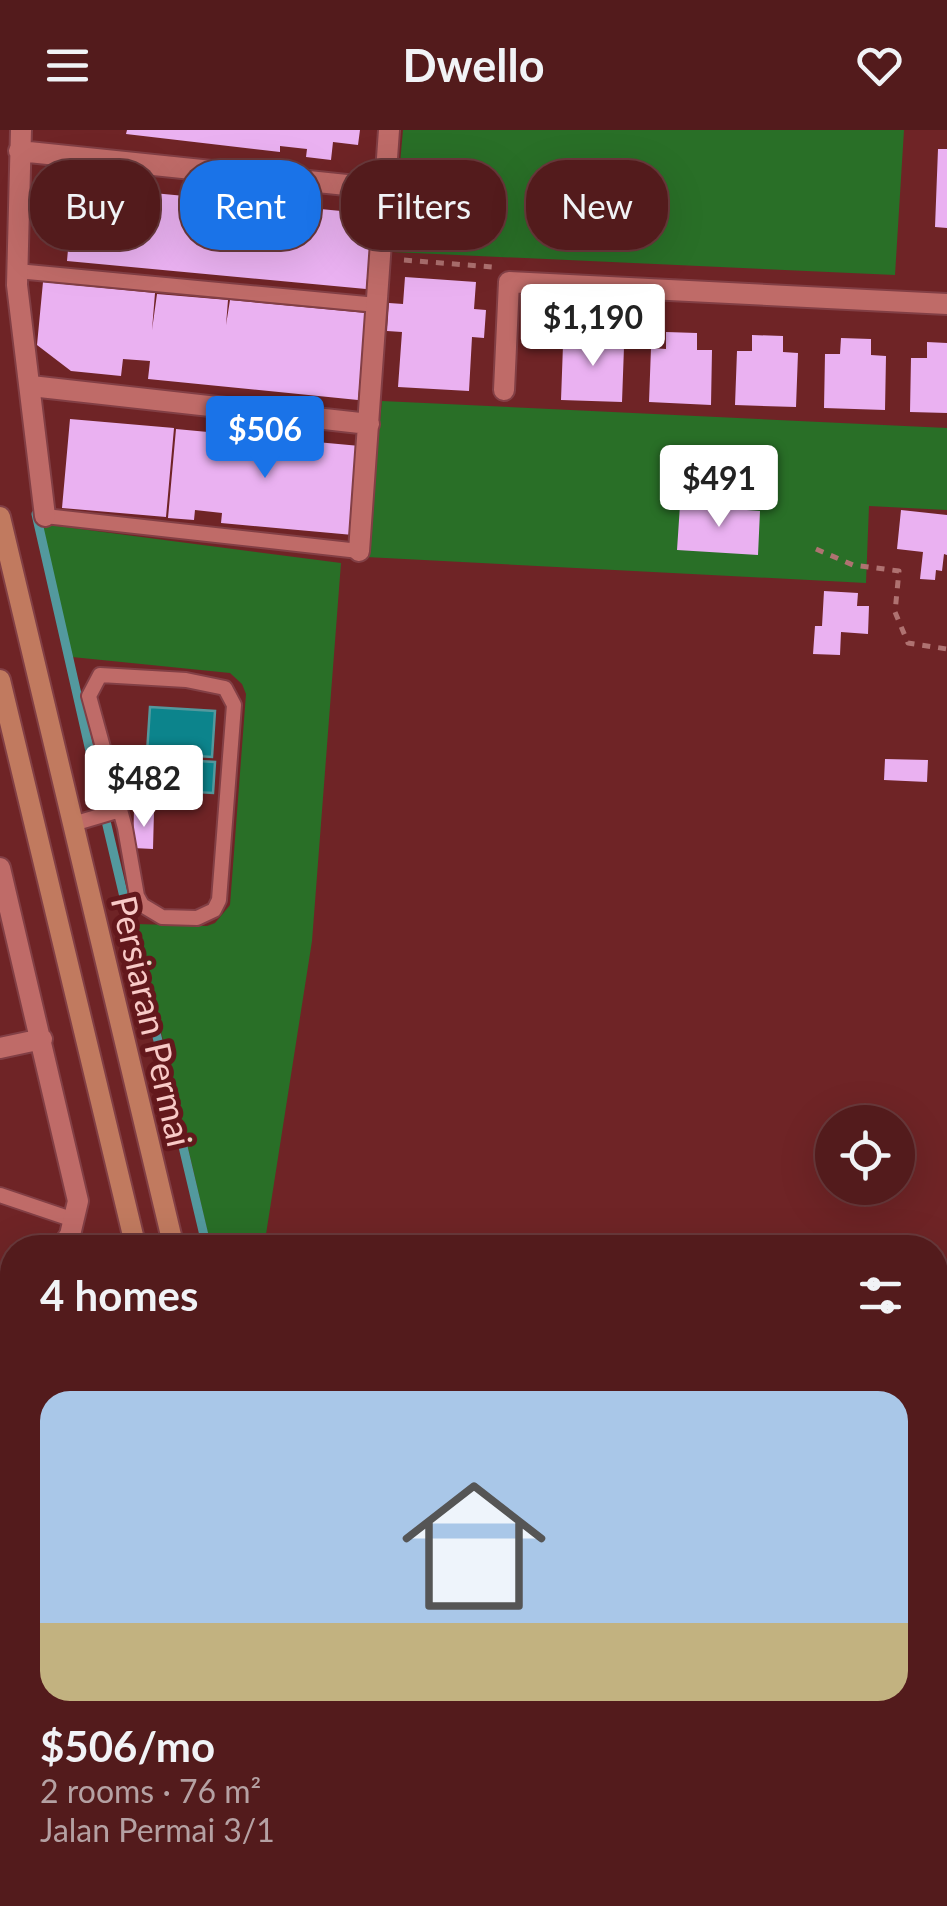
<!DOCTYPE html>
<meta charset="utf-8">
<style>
:root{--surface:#531b1c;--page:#5c2829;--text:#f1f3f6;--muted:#b5a1a3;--line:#69393b;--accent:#1a73e8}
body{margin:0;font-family:Lato,sans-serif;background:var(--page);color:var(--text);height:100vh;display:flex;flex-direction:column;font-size:38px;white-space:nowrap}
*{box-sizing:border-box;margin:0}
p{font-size:32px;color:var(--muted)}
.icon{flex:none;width:55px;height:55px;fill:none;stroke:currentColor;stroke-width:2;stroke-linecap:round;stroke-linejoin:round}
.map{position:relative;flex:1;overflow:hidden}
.sheet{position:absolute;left:0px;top:1105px;width:948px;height:672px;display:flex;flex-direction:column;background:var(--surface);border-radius:40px 40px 0 0;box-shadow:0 10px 40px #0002,0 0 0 2px var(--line)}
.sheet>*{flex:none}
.banner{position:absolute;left:30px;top:30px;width:888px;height:90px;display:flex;gap:20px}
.controls{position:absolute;left:815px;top:975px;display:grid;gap:20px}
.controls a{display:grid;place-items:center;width:100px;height:100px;border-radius:50%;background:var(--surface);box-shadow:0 10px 40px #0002,0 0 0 2px var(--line);font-size:50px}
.price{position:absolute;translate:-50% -85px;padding:0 22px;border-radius:10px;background:#fff;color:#222;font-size:32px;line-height:65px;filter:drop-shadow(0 2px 5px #0008)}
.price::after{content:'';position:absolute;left:50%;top:60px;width:30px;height:22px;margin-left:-15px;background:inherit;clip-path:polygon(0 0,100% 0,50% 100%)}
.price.current{background:var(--accent);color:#fff}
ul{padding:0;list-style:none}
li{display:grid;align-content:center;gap:20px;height:530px;padding:0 40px}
li span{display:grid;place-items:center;height:310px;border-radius:30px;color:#555}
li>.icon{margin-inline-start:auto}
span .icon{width:180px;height:180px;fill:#fffc;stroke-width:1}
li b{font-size:42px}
h2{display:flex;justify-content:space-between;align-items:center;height:120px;padding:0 40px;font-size:42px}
.tag{padding:0 35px;border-radius:40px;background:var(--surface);box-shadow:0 10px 40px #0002,0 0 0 2px var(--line);font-size:35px;line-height:90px}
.tag.current{background:var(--accent);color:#fff}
header{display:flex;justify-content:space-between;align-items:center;height:130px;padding:0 40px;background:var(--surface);font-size:45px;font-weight:700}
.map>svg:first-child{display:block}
</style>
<header><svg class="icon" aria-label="menu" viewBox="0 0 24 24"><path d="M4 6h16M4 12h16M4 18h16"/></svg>Dwello<svg class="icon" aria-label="heart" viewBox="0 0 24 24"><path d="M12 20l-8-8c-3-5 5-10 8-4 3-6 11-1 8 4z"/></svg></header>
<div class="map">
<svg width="947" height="1776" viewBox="0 0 947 1776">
<rect width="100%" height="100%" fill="#6f2426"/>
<!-- green -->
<path fill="#296f27" d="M403 0H904L895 145 392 122Z
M382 271 947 298V380L869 376 866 453 366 427Z
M42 394 341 433 312 811 264 1117H211L136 794 207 796 215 793 230 775 246 564 242 554 230 543 72 527Z
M12 1298V1446L0 1447V1305L3 1300Z"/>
<!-- water -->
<path fill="#0c848c" stroke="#53999e" stroke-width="2.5" d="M150 577 215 581 212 627 147 623Z
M145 628 215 632 213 663 143 659Z"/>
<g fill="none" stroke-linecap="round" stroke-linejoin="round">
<!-- stream -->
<path stroke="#53999e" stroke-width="9" d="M36 384 102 674
M106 691 207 1118
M93 1768V1765"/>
</g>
<!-- building -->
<path fill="#eab1f1" d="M127 0H360L358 15 333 12 331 30 306 27 307 19 280 16V22L254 19 126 4Z
M938 19H947V98L935 97Z
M90 57 373 84 366 159 67 131 72 74 89 76Z
M405 147 476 152 474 179 486 180 484 208 472 207 469 261 398 257 402 202 387 201 389 173 403 174Z
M43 152 155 163 152 200 157 164 228 170 226 195 230 170 366 183 358 270 148 249 150 231 123 229 121 246 71 241 37 215Z
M579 199 610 201 609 217H624L622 272 561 270 563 215 578 216Z
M666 202 697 203V220H712L711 275 649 272 651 218 666 219Z
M752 205 783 206V222L798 223 796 277 735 275 737 221H752Z
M841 208 871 209V225L886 226 885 280 824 278 825 224H840Z
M927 212 947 213V283L910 282 911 228H927Z
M70 289 174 298 166 387 62 378Z
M176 299 360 316 353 405 221 393 222 383 195 380 194 390 168 388Z
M680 375 760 381 758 425 677 420Z
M901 380 947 385V425L944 424 942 441 936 440 935 450 920 449 923 422 897 419Z
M824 461 858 463 857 476H869L868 504 841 502 840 525 813 524 815 496H822Z
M885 629 928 630 927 652 884 650Z
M134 680 154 681 153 719 133 718Z
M935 1293 947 1294V1322H935Z"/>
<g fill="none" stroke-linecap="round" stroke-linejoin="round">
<defs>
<path id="lane" d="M17 141 377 175
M45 386 359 421
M100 545 186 550 225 558 234 575 219 770 214 780 197 788 162 787 142 775 137 766 125 698 89 566Z
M73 694 120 680
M0 1065 74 1090
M215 1765 263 1776"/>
<path id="street" d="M21 0 17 155 45 386
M19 21 385 59
M31 256 369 294
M504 260 509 152 947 174
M359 421 389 0
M0 738 78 1071 70 1105 61 1118
M0 918 42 909
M0 1179 12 1172
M935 1274 947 1276"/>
<path id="secondary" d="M0 387 174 1118
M0 550 136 1118
M0 1230 12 1232
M0 1271H12
M107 1776 109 1765
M140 1776 142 1765"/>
</defs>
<!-- lane casing -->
<use href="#lane" stroke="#823f45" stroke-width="18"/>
<!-- street casing -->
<use href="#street" stroke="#823f45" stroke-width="24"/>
<!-- secondary casing -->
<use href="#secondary" stroke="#823f45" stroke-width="24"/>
<!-- path -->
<path stroke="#af7271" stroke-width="5" stroke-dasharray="8 8" stroke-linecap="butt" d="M404 130 492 137
M816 419 853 435 899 441 895 482 908 513 947 519"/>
<!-- lane -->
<use href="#lane" stroke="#bf6b68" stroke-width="14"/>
<!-- street -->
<use href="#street" stroke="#bf6b68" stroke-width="20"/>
<!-- secondary -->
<use href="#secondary" stroke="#c17a5f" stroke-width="20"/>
</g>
<g text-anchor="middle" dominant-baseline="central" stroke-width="10" stroke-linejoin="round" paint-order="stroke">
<!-- street labels -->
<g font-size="35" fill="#f8cac7" stroke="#63181c">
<text transform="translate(153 891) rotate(77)">Persiaran Permai</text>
</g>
</g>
</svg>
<div class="controls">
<a><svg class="icon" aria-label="locate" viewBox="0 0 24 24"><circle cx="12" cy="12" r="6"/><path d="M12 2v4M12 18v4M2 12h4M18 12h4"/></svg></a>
</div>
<b class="price" style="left:593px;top:239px">$1,190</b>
<b class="price current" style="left:265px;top:351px">$506</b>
<b class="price" style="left:719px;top:400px">$491</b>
<b class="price" style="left:144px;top:700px">$482</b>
<div class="banner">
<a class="tag">Buy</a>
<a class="tag current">Rent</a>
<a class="tag">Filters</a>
<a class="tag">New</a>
</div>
<section class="sheet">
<h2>4 homes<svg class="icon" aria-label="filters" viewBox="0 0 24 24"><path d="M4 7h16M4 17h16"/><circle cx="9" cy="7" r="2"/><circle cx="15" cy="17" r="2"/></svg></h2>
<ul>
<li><span style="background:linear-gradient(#a9c7e8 75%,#c2b280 0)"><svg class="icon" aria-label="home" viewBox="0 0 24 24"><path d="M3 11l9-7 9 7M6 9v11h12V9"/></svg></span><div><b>$506/mo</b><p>2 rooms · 76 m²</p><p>Jalan Permai 3/1</p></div></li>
</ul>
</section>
</div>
